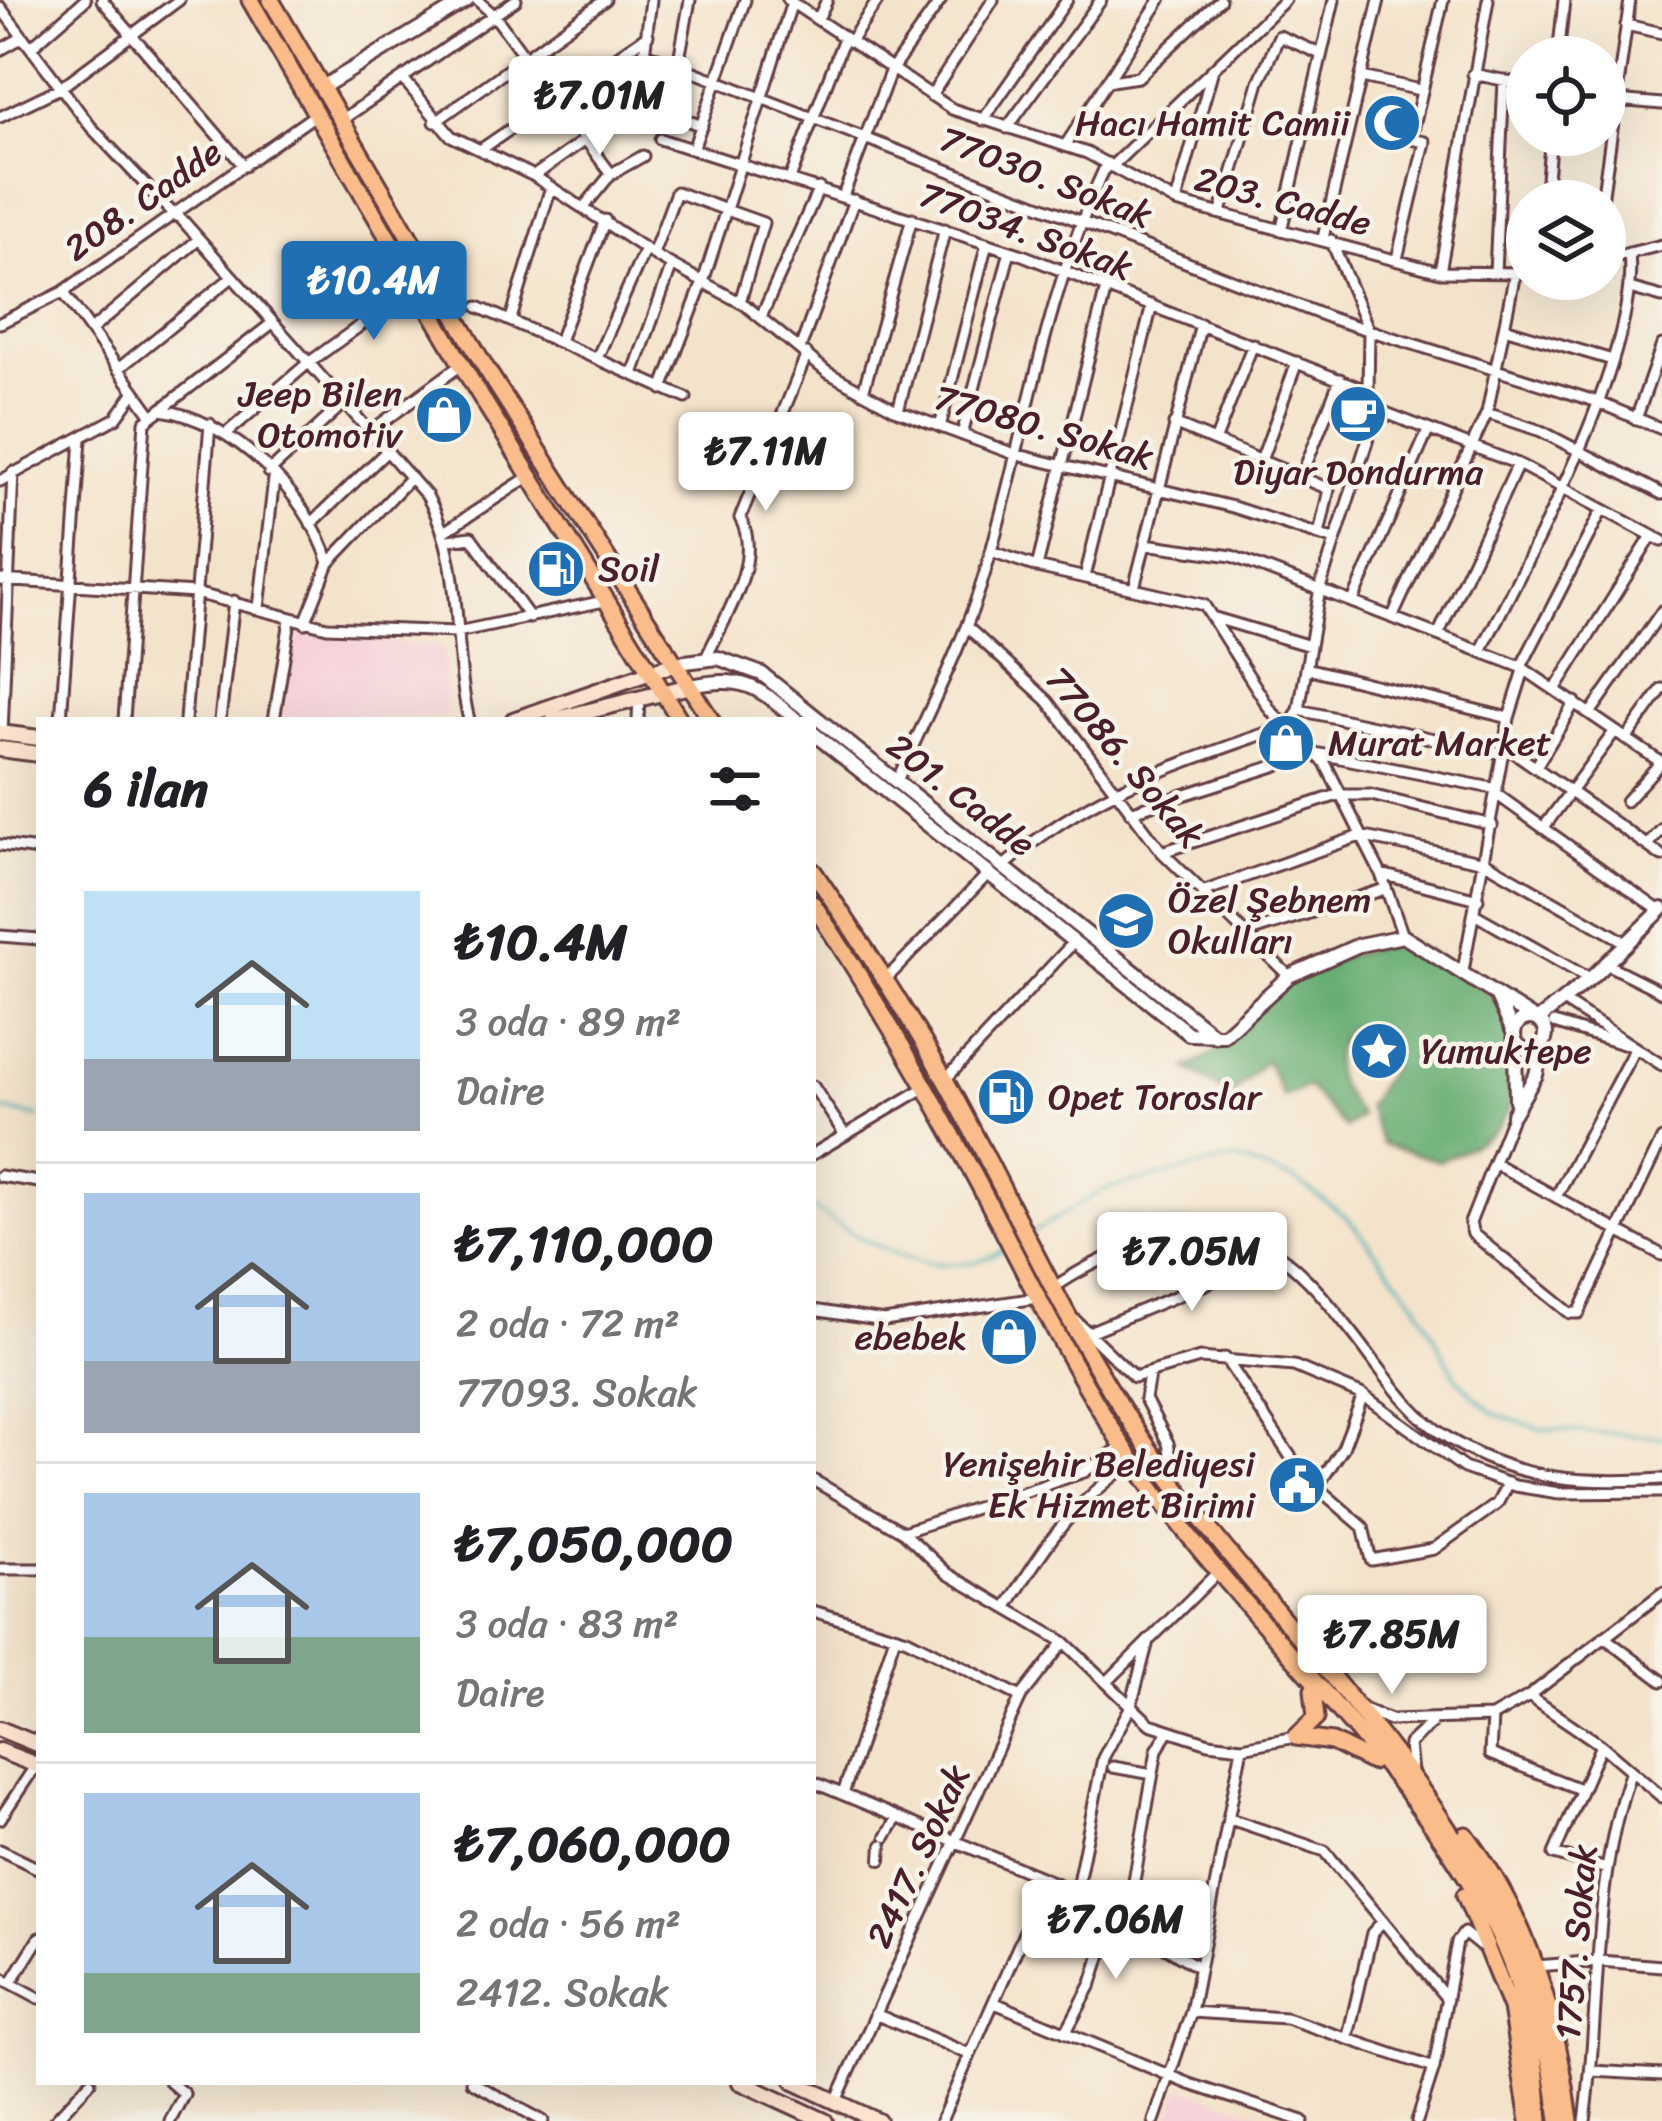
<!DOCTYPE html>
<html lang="tr">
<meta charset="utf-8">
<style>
:root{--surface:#fff;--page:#f6f6f6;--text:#202124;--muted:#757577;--line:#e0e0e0;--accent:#1f6fb2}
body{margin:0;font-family:Sriracha,sans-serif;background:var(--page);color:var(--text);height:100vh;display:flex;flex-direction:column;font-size:45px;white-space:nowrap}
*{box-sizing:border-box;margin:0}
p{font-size:39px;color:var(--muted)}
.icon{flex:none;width:66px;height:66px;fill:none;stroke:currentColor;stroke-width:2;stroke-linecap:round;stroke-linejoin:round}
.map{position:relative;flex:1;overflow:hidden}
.side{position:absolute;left:36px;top:717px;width:780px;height:1368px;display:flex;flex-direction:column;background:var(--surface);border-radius:0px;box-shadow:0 12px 48px #0002}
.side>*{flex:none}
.tools{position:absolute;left:1506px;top:36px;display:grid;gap:24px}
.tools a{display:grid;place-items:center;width:120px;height:120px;border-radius:50%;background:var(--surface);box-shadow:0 12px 48px #0002;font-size:60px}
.price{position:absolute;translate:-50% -102px;padding:0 27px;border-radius:12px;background:#fff;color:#222;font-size:39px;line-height:78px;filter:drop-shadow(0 3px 6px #0008)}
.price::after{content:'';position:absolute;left:50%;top:72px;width:36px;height:27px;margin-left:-18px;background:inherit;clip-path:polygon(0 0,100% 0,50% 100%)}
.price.current{background:var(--accent);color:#fff}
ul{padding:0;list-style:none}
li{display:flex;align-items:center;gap:36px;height:300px;padding:0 48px}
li+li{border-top:3px solid var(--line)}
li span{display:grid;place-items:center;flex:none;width:336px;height:240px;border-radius:0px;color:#555}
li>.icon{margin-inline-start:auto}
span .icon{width:144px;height:144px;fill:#fffc;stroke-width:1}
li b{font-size:51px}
h2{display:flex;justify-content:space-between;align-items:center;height:144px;padding:0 48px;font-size:51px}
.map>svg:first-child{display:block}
</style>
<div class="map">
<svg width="1662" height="2121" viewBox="0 0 1662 2121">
<rect width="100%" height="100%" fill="#f7f3e8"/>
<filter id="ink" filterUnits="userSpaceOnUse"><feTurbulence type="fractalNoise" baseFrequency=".00833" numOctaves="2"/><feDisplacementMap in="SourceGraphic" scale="24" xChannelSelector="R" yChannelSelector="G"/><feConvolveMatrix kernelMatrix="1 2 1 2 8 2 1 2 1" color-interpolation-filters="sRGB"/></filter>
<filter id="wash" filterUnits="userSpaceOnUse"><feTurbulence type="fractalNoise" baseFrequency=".004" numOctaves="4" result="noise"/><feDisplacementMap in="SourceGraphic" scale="48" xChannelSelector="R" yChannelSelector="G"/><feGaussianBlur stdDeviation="2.7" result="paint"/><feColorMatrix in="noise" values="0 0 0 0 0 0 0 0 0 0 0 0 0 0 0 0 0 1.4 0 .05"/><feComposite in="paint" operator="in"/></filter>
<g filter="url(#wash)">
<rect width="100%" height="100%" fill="#f4e3cb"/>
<!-- built -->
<path fill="#f6cfd8" d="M298 634 443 647 448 717 279 720Z
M1181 2087 1285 2121H1167Z"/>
<!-- forest -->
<path fill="#67ad73" stroke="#58664f" stroke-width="3" d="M1400 941C1422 946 1482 984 1496 1003 1520 1035 1525 1096 1497 1128 1485 1142 1456 1152 1439 1161L1382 1144 1367 1106 1392 1066 1378 1031 1346 1028C1324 1069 1335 1080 1360 1116L1345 1128 1308 1087 1283 1097 1266 1060 1231 1096 1187 1068C1231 1050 1250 1011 1287 985 1321 960 1361 951 1400 941Z"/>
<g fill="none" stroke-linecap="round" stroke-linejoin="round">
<!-- stream -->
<path stroke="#39abb4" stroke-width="3" d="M0 1109 39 1117
M813 1208C866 1245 942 1287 1003 1250
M1032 1233 1105 1189 1234 1159 1297 1181 1348 1218 1416 1302 1458 1380 1494 1414 1541 1429 1662 1437"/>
</g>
</g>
<g filter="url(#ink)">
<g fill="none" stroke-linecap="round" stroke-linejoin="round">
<defs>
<path id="pedestrian" d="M886 1837 896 1820
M881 1860 882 1845"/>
<path id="minor" d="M102 0 244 166
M477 0 494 15 611 174
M788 0 952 109 1087 153 1176 202 1440 272 1527 273
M0 7 91 127 175 216
M818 19 827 0
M1626 25 1662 33
M850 42 878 0
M31 47 85 0
M0 50 23 37
M645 53 1333 319 1595 401 1662 429
M1558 57 1564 0
M678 65 690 0
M1473 74 1527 85
M1362 77 1420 90
M405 81 451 136 534 176 659 258 745 305 827 372 898 411 1014 454 1233 507 1335 540
M1111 81 1138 77 1220 0
M931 96 993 0
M1605 99 1662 104
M638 102 702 126
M0 117 60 88 179 0
M983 120 1067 0
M340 121 516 0
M435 122 605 0
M1007 128 1101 0
M660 139 1020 254 1368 391
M1065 146 1160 0
M693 149 745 0
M480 150 648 35
M1111 167 1285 0
M534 176 638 102 651 0
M790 179 844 38
M843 196 890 72 941 0
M1545 201 1551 135
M1602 201 1630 0
M1176 202 1213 69
M584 207 611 174 643 156
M1221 212 1259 82 1279 36 1321 54
M177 214 427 496C466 565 451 645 469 720
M1282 227 1334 0
M1323 238 1379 0
M653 254 676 192 763 223 740 302
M1397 259 1425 142 1411 139 1443 0
M1605 259 1662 245
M1440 272 1488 0
M1495 273 1504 80
M1633 289 1662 297
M63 292 151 414
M478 307 686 398
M761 317 819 188
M511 319 551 187
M0 323 63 292 315 115
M1504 328 1609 359
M91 330 199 239
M559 341 605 220
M800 349 854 200
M598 356 645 249
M118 369 231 278
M633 374 672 265
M662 389 703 282 792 2
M863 392 912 218
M1373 408 1518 464 1662 541
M161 410C232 419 309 495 329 563
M898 411 945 229
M1487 413 1541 431 1662 494
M1636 419 1662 345
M1174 424 1329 489 1319 535
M940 427 987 243
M371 431 461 365
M228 432 307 364 415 286
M962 435 1010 251
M1216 439 1253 344
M1262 458 1297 362
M269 472 344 403
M1302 475 1340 379
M0 481 116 418 134 393
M311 524 388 450
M447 530 530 476
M449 540 471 537 530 618
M1145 544 1232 556 1521 667 1662 763
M991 551 1037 567 1204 605 1271 711 1325 763 1381 874 1403 936
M1037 567 1106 288
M1085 577 1152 305
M0 580 195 593 327 627 457 632 609 600
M1134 588 1201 324
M1353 601 1428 431
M259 608 274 479
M1215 618 1310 646
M1392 618 1487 413 1515 273
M305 623 329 563 411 477
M967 627 1048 701 1162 852 1289 976
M1438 635 1518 464
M1481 651C1529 556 1640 356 1629 253
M706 658C724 618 764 560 740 518L807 354
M1521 667 1602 510
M1306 668 1509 718
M1556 688 1652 536
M1299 710 1504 754
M1591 712 1662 611
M61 720 81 439
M124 720 145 422 270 325
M185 720 210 424
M220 720 234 601
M274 720 290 620
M638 720 639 699
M2 733 13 472
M1627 738 1662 689
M1505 746 1662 856
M1537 765 1575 702
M897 781C928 711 965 642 986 569 1026 432 1045 293 1107 163
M1496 794 1660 911
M1626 801 1662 761
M1130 812 1315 753 1497 789
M1544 827 1615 731
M0 845 39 850
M1648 845 1662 829
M1162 852 1338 795H1371L1492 825
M1004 866C1093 788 1180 764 1289 725L1299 710 1320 588 1375 417 1368 391 1369 331 1331 240
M1381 874 1478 899
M1205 891 1360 836 1485 862 1627 943
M1476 915 1590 979
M1246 933 1385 889
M0 936 39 939
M1606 964 1662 992
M1463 971 1509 718 1524 670
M885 980 988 874
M1563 1001 1662 1065
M1554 1023 1623 1044
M945 1080 1074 942
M813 1086 845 1135
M1513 1114 1470 1223 1473 1234 1570 1313H1579L1662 1139
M813 1154 926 1087
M1494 1163 1662 1255
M0 1176 39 1182
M1556 1197 1634 1050
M1053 1288C1111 1249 1190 1217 1260 1245 1292 1258 1327 1300 1347 1326 1380 1366 1405 1412 1451 1440 1519 1481 1585 1484 1662 1479
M813 1310 884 1321 1037 1298
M1075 1320 1134 1377 1200 1358 1294 1366 1363 1395 1464 1468 1515 1486 1559 1493 1662 1492
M1089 1332 1276 1255
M1225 1358 1302 1474 1363 1527 1371 1560 1434 1549 1497 1504 1508 1483
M1149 1375 1145 1399 1168 1443 1175 1476
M813 1480 903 1532 948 1574 1064 1642 1150 1724 1209 1743 1242 1747 1296 1737
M1317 1487 1343 1448 1363 1395
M903 1532 1084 1472 1123 1446
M0 1569H39
M1008 1605C1050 1539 1069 1507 1134 1461
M813 1611 907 1639 1021 1697
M1604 1637 1662 1681
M1107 1682 1218 1572
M1529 1696 1601 1745 1662 1797
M1363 1709 1390 1720 1492 1717 1529 1696 1662 1593
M1492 1717 1490 1754 1580 1789
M1601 1745 1554 1854 1607 1869
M1113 1767 1153 1774
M1412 1773 1409 1744 1431 1723
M813 1782 1076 1892 1198 1967
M843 1794 895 1636
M0 1819 36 1765
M1230 1819 1325 1851 1447 1999
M0 1850 39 1869
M1076 1892 1103 1758 1131 1706 1148 1641
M1127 1921 1157 1750 1168 1732
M1536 1966 1600 1961 1662 1966
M0 1977 39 1998
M11 1983 39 1938
M995 2003 1190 2084 1303 2121
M1191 2012 1286 2018 1434 2068
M875 2014 969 2054
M1067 2030 1092 1983 1114 1913
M1348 2036 1372 1933 1383 1921
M1592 2071 1662 2075
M170 2082 184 2094 170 2121
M472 2082 543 2121
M836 2101 1021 1697 1064 1642
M54 2121 90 2082
M941 2121 1047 1881
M1154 2121 1191 2012 1242 1747
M1417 2121 1434 2068 1457 1942 1464 1933 1480 1946
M1585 2121C1601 2005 1591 1882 1631 1771"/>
<path id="tertiary" d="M321 88 467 0
M677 663 718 658 762 674 1215 1036
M690 686C745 675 756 686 797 720
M813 733 1189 1034 1224 1035 1289 976 1359 945 1403 936 1533 1018
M1496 995 1514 1034
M1514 1034a16 16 0 1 1 32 0a16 16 0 1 1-32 0Z
M1538 1020 1590 979 1662 909
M1515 1040 1516 1101
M1513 1114 1536 1075 1543 1044"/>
<path id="secondary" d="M513 720 677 663
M553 720 690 686
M0 733 39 738
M0 749 39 754
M0 1729 39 1745
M0 1751 39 1766
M740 2082 825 2121
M794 2082 878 2121"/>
<path id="primary" d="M250 0 470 379 680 720
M271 0 487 370 711 720
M813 871C859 938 904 1007 944 1078 1006 1189 1056 1306 1125 1413 1273 1646 1532 1829 1559 2121
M813 904C872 993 925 1083 975 1177 1022 1265 1065 1356 1119 1440 1229 1612 1419 1763 1503 1944 1528 1999 1536 2062 1540 2121
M1296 1737 1332 1742 1372 1762
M1296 1737 1316 1718 1313 1690
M1466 1835C1530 1920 1557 2017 1570 2121
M1465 1895 1511 2008 1529 2121"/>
</defs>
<!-- pedestrian casing -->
<use href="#pedestrian" stroke="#643c43" stroke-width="14"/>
<!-- minor casing -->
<use href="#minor" stroke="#643c43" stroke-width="15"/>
<!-- tertiary casing -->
<use href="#tertiary" stroke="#643c43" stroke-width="18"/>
<!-- secondary casing -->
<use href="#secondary" stroke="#643c43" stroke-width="20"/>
<!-- primary casing -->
<use href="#primary" stroke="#643c43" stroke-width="21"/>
<!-- pedestrian -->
<use href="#pedestrian" stroke="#fff" stroke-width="8"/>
<!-- minor -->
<use href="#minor" stroke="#fff" stroke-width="9"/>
<!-- tertiary -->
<use href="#tertiary" stroke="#fff" stroke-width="12"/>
<!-- secondary -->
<use href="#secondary" stroke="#fde4d0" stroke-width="14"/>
<!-- primary -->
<use href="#primary" stroke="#f9bc8a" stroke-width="15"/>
</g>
</g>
<!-- icons -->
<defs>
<symbol id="mosque-disc" viewBox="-11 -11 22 22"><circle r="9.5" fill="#1f6fb2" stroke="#f7f3e8"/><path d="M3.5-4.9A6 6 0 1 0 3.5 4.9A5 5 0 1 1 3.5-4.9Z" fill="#fff"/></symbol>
<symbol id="cafe-disc" viewBox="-11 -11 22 22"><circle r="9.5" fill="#1f6fb2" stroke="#f7f3e8"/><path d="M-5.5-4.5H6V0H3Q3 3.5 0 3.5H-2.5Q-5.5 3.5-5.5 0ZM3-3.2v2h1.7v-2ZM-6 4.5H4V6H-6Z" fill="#fff"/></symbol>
<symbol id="shop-disc" viewBox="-11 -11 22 22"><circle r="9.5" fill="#1f6fb2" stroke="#f7f3e8"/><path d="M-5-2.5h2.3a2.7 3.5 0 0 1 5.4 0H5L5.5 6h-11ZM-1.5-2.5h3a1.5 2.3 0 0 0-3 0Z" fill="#fff"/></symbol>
<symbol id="fuel-disc" viewBox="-11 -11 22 22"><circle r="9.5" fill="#1f6fb2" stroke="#f7f3e8"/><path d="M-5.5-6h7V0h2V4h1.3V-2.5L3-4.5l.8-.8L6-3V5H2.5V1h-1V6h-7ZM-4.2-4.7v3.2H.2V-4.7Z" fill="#fff"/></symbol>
<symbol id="school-disc" viewBox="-11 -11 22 22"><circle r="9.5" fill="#1f6fb2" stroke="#f7f3e8"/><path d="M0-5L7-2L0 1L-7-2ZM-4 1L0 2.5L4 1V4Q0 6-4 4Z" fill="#fff"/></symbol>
<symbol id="sight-disc" viewBox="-11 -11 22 22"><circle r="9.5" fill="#1f6fb2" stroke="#f7f3e8"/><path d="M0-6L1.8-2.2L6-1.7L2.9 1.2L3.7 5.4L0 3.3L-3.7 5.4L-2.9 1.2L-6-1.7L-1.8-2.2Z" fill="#fff"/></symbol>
<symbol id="civic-disc" viewBox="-11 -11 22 22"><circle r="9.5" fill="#1f6fb2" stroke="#f7f3e8"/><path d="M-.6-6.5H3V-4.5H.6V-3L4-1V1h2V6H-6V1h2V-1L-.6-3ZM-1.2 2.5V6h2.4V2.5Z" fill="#fff"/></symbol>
</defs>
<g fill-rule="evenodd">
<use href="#mosque-disc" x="1359" y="90" width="66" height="66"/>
<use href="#cafe-disc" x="1325" y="381" width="66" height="66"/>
<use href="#shop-disc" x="411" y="382" width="66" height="66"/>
<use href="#fuel-disc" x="523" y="536" width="66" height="66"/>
<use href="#shop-disc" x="1253" y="710" width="66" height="66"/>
<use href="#school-disc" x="1093" y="888" width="66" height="66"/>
<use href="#sight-disc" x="1346" y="1018" width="66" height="66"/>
<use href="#fuel-disc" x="973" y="1064" width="66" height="66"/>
<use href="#shop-disc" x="976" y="1304" width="66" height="66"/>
<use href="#civic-disc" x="1264" y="1452" width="66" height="66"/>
</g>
<g text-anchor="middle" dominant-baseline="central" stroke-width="9" stroke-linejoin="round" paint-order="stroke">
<!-- poi labels -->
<g font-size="36" fill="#4a1f2b" stroke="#f7f3e8" text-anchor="start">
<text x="1350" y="123" text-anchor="end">Hacı Hamit Camii</text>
<text x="402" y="394" text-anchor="end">Jeep Bilen<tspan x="402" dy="41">Otomotiv</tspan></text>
<text x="1358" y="472" text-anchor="middle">Diyar Dondurma</text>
<text x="598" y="569">Soil</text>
<text x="1328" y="743">Murat Market</text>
<text x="1168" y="900">Özel Şebnem<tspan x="1168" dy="41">Okulları</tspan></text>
<text x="1421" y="1051">Yumuktepe</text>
<text x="1048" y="1097">Opet Toroslar</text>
<text x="967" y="1337" text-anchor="end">ebebek</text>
<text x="1255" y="1464" text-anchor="end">Yenişehir Belediyesi<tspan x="1255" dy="41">Ek Hizmet Birimi</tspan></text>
</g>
<!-- street labels -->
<g font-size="36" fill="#4a1f2b" stroke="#f7f3e8">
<text transform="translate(1046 177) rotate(21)">77030. Sokak</text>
<text transform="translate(143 200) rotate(-35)">208. Cadde</text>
<text transform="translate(1283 201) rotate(15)">203. Cadde</text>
<text transform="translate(1026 231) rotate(20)">77034. Sokak</text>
<text transform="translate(1044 427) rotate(16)">77080. Sokak</text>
<text transform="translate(1125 757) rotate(50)">77086. Sokak</text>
<text transform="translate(961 795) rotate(38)">201. Cadde</text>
<text transform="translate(918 1856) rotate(-65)">2417. Sokak</text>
<text transform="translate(1576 1942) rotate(-85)">1757. Sokak</text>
</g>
</g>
</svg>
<div class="tools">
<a><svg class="icon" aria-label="locate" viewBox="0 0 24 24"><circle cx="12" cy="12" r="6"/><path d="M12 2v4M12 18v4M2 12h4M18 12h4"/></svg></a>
<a><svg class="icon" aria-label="layers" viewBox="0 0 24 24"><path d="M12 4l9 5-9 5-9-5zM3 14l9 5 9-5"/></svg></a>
</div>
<b class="price" style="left:600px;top:158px">₺7.01M</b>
<b class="price current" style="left:374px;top:343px">₺10.4M</b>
<b class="price" style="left:766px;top:514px">₺7.11M</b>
<b class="price" style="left:1192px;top:1314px">₺7.05M</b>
<b class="price" style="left:1392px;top:1697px">₺7.85M</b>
<b class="price" style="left:1116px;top:1982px">₺7.06M</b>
<section class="side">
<h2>6 ilan<svg class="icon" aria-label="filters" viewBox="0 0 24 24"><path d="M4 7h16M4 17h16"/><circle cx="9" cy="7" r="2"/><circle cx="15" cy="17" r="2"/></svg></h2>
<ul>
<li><span style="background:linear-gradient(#bfe0f5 70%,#9aa5b1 0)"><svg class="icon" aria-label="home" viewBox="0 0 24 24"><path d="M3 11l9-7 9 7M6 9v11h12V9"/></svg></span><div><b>₺10.4M</b><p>3 oda · 89 m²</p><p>Daire</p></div></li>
<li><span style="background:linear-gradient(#a9c7e8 70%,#9aa5b1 0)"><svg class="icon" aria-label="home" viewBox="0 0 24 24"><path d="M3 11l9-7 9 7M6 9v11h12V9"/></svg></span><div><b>₺7,110,000</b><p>2 oda · 72 m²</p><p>77093. Sokak</p></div></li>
<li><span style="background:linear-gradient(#a9c7e8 60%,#7fa58c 0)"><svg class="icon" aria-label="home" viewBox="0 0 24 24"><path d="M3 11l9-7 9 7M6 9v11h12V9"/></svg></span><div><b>₺7,050,000</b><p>3 oda · 83 m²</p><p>Daire</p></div></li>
<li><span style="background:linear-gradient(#a9c7e8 75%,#7fa58c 0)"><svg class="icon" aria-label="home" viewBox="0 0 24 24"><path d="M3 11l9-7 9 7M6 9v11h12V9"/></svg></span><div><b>₺7,060,000</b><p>2 oda · 56 m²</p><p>2412. Sokak</p></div></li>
</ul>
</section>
</div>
